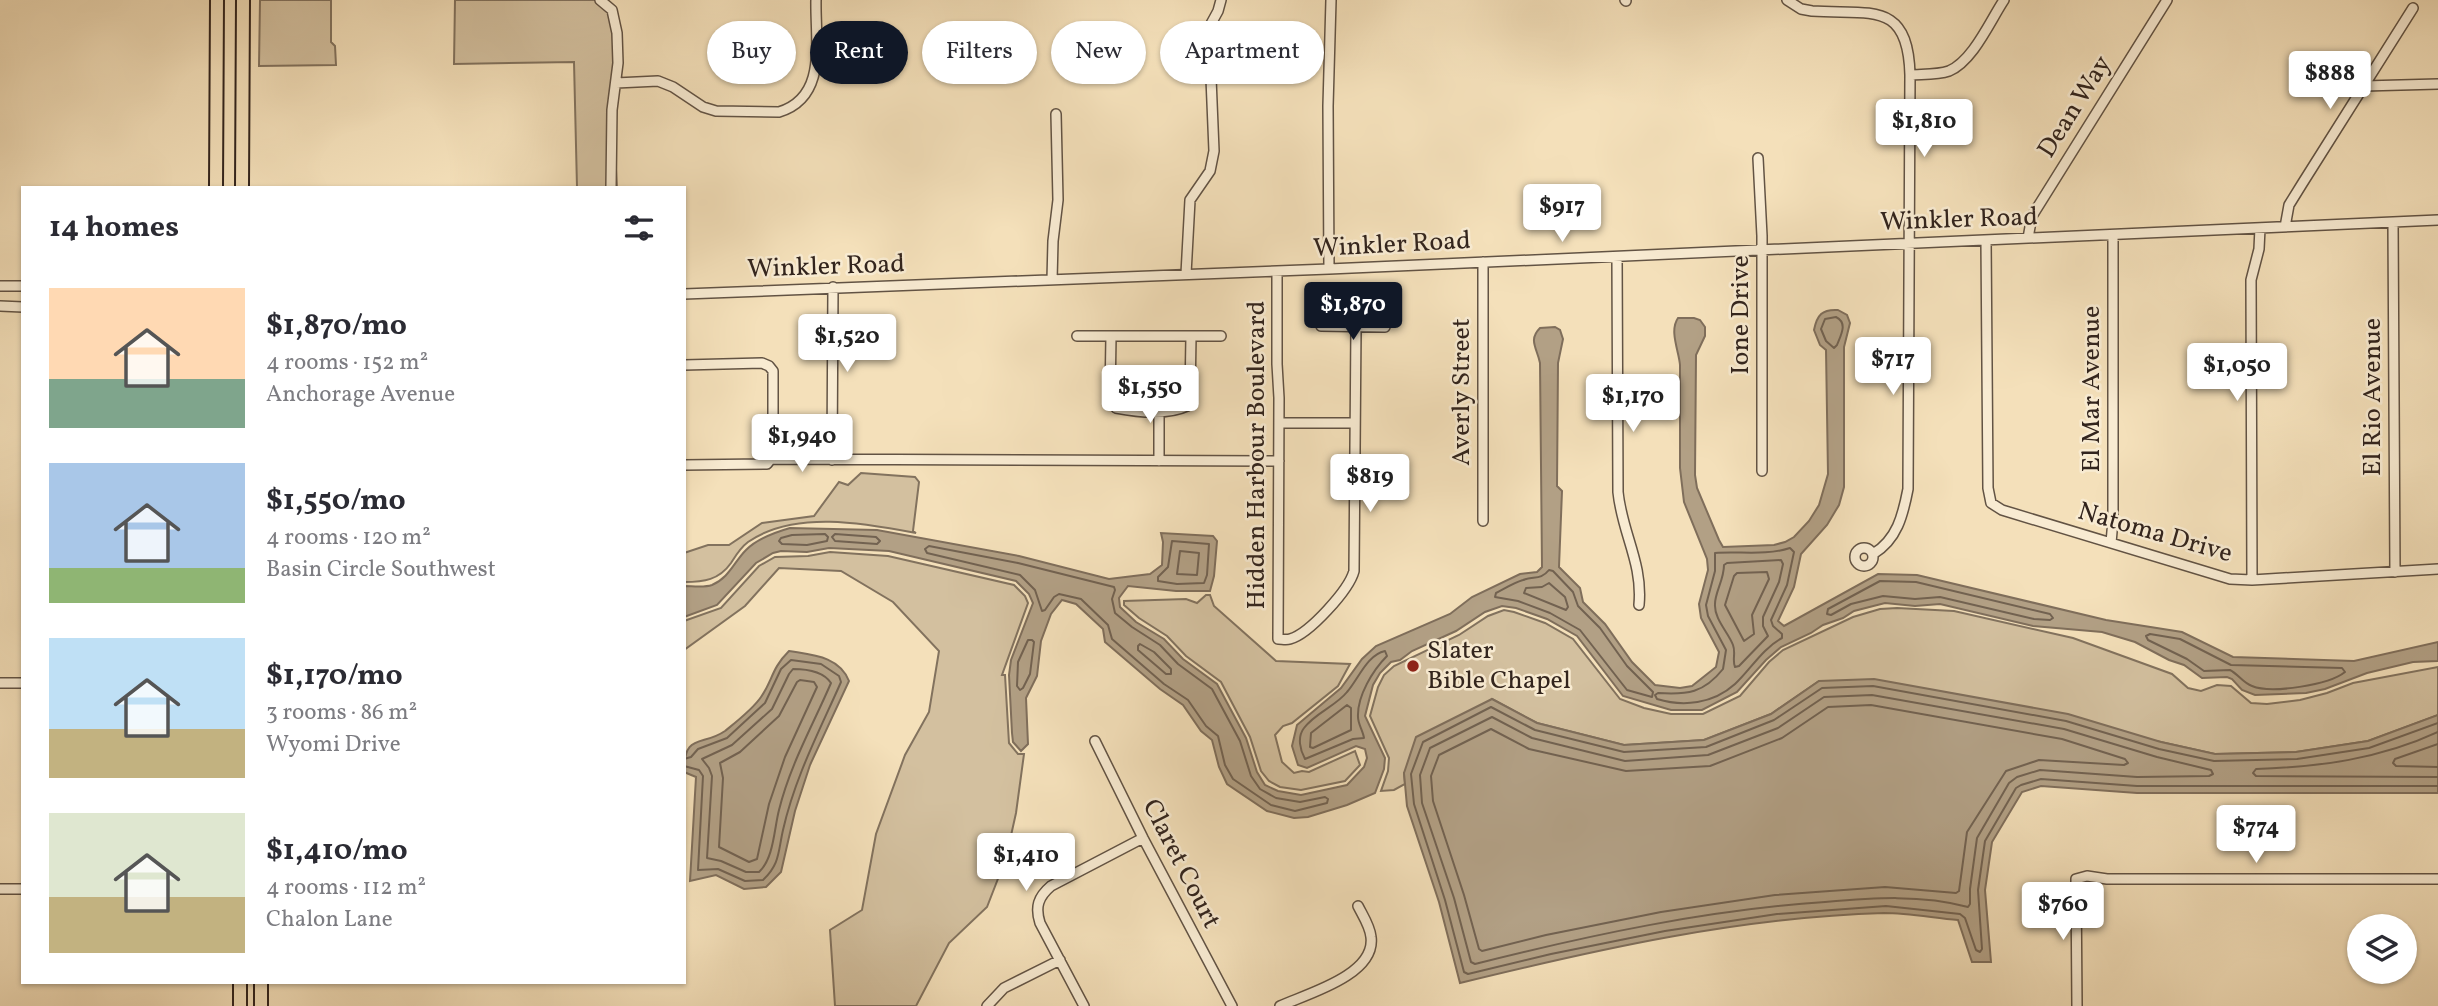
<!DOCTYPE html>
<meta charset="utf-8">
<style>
:root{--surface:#fff;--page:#f2f2f3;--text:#2b2b33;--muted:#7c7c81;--accent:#111827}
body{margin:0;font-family:Vollkorn,serif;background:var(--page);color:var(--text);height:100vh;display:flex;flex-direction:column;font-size:26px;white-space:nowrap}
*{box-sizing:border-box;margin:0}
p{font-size:23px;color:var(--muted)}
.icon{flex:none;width:38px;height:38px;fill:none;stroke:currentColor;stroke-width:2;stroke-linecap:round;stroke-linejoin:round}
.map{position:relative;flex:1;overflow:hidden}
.sheet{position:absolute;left:21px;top:186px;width:665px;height:798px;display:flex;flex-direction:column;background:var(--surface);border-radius:0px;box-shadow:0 2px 5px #0004}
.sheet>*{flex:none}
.banner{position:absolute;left:707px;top:21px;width:665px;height:63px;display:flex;gap:14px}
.tools{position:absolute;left:2347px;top:914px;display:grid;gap:14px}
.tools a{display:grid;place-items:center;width:70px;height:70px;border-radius:50%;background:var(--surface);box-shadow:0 2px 5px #0004;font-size:35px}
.price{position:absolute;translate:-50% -60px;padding:0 16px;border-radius:7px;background:#fff;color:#222;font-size:23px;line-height:46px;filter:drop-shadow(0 2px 4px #0008)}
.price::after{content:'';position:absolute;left:50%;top:42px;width:21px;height:16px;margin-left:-10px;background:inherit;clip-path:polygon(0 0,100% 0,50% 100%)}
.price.active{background:var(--accent);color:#fff}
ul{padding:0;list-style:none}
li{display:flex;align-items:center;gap:21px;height:175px;padding:0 28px}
li span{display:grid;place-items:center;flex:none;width:196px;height:140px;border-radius:0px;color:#555}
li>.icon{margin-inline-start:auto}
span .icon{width:84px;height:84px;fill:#fffc;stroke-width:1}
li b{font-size:30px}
h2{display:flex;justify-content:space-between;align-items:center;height:84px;padding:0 28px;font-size:30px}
.chip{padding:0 24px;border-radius:32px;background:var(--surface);box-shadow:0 2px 5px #0004;font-size:24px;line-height:63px}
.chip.active{background:var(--accent);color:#fff}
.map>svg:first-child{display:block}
</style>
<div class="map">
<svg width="2438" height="1006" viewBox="0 0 2438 1006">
<rect width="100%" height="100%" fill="#f4e0ba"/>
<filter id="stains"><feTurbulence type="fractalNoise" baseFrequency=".00286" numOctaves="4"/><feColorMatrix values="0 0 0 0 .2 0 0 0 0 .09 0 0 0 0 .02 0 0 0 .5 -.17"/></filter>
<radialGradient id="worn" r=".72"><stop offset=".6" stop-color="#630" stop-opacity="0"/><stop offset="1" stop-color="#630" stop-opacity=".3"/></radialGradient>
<!-- green -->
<path fill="#d3c09f" stroke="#82725e" stroke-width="2" d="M260 0H331V42L335 46 336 65 259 66Z
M455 0H602L614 15 613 115 617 187H577L574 62 454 64Z
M861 473 915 477 919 482 913 531 916 533C864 523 794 510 748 542 740 548 736 555 731 563 719 580 704 582 684 582V553L708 545H729L762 523 814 516 839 482 848 485Z
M830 552 888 556 1014 585 1025 596 1028 603 1002 675H1005L1009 743 1018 754H1024L1016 813 1006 858 987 907 949 943 916 1006H835L830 930 862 910 876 834 905 755 929 712 939 651 893 602 841 571 779 568 745 606 684 650V621L721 608 759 566 775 557 808 556Z
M1206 595H1210L1214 606 1276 661 1350 664 1338 686 1292 723 1283 726 1275 735 1282 762 1294 773 1302 771 1309 772 1355 751 1360 765 1345 781 1301 790 1280 787 1269 781 1261 771 1250 737 1221 682 1186 656 1167 636 1139 618 1124 605V601L1186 599 1197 603Z
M1897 608 1954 611 2073 638 2172 674 2188 688 2201 691 2217 685 2231 686 2251 703 2267 704 2300 700 2327 693 2353 683 2438 667V715L2368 741 2296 752 2215 754 2161 742 1819 681 1771 714 1704 740 1624 745 1537 723 1492 699 1404 773 1405 784 1394 790 1381 791 1388 771 1389 758 1370 716 1378 687 1384 675 1394 666 1459 635 1488 616 1504 610 1514 612 1545 623 1573 639 1620 699 1644 708 1671 714H1703L1740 696 1769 662 1783 650 1853 617 1880 609Z"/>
<!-- water -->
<path fill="#b2a085" stroke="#7f6e5b" stroke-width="2" d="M1838 310 1847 315 1850 323 1844 347V487L1839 505 1827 525 1801 554 1794 587 1778 621 1784 626 1878 574 1917 575 2106 620 2182 632 2233 657 2354 661 2438 642V661L2413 662 2367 673 2325 689 2306 693 2255 695 2242 690 2232 679 2227 677 2202 678 2184 665 2169 660 2135 642 2102 632 2033 626 1940 604 1915 606 1885 603 1854 611 1843 618 1823 625 1811 633 1781 647 1766 660 1737 692 1702 710H1671L1623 696 1577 636 1547 619 1516 608 1502 606 1485 612 1456 631 1412 651 1400 660 1391 662 1380 673 1373 685 1365 716 1385 758 1384 769 1375 793 1347 805 1308 817 1294 818 1267 811 1227 784 1219 767 1212 740 1201 731 1183 705 1160 689 1105 642 1103 629 1076 604 1062 600 1051 614 1041 641 1037 676 1026 698 1028 744 1021 751 1013 742 1012 733 1009 675 1011 660 1033 603 1029 594 1016 581 889 551 829 548 807 552 781 551 773 553 756 563 717 605 684 617V586C692 586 704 588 712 585 729 578 734 562 746 550 757 539 776 532 790 528L877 530 1019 556 1109 579 1150 574 1162 565 1163 542 1161 533 1213 536 1217 541 1214 576 1210 591H1176L1128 586 1119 598 1120 607 1136 622 1164 639 1183 659 1217 684 1246 738 1257 772 1265 785 1278 791 1301 795 1347 785 1364 767 1367 758 1365 749 1356 746 1307 768 1298 765 1292 746 1297 725 1341 688 1362 659 1376 646 1450 614 1472 597 1520 574 1537 572 1542 567 1540 363C1537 348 1528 340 1540 328L1555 327 1560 330 1563 339 1558 363 1557 486 1562 491 1559 567 1580 588 1583 602 1605 624 1632 662 1655 685 1680 688 1692 686 1716 667 1719 652 1701 618 1699 604 1708 570 1707 559 1684 502 1680 468V365C1679 351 1669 331 1678 318H1694L1700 320 1705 327V336L1696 355 1695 475 1697 488 1719 540 1723 547 1774 545 1785 542 1794 537 1809 521 1819 505 1828 474 1826 350 1820 345 1814 330C1817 315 1822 309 1838 310Z
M789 651C812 655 839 656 849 681L810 765 795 811 781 872 766 887 744 889 716 875 690 881 696 777 684 772C684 732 702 747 725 731 736 722 753 709 761 697 773 680 771 669 789 651Z
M1874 679 2068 714 2161 742 2215 754 2296 752 2368 741 2438 715V793H2137L2041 786 2022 792 1992 842 1985 890 1991 962H1972L1958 920C1934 918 1908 913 1884 913 1741 917 1599 949 1460 983L1439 902 1407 806 1404 773 1416 737 1492 699 1537 723 1624 745 1704 740 1771 714 1819 681Z"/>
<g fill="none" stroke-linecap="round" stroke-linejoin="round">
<!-- shore -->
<path stroke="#726251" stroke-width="2" d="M1836 317C1848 323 1841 335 1837 345L1834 348 1826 341 1821 329 1825 319Z
M825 534 828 537 827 541 807 545 782 544 779 541 781 538 792 535Z
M835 534 876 537 880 541 877 544 835 541 832 537Z
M1172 541 1209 544 1207 575 1204 583 1177 584 1158 581V577L1168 567Z
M929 546 1018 563 1114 587 1115 590 1112 599 1115 613 1132 627 1160 645 1178 664 1212 689 1240 741 1251 776 1260 789 1276 798 1300 802 1325 797 1328 799 1327 803 1295 811 1271 805 1233 779 1225 765 1218 736 1206 726 1188 700 1164 684 1112 639 1108 625 1081 599 1059 594 1054 597 1045 610 1042 611 1035 590 1020 575 927 553 925 549Z
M1790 548 1794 552 1787 585 1771 620 1773 626 1782 634V638C1762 649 1751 669 1735 684 1713 704 1683 707 1657 699L1655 695 1658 693C1687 695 1704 693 1723 669L1726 650 1708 616 1706 605 1715 571V553C1739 551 1765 556 1790 548Z
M1180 551 1199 553 1197 575 1177 574Z
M1781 560 1783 564 1779 582 1763 617V626L1768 636 1739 666 1735 667C1732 660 1736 653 1733 645 1728 632 1714 619 1715 604 1715 592 1724 580 1724 565L1727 563Z
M1549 570 1553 571 1573 592 1578 606 1600 628 1627 666 1653 692 1652 697 1627 690 1580 630 1550 613 1518 601 1495 597 1496 593C1504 589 1513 583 1523 580 1534 576 1541 580 1549 570Z
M1767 572 1769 579 1752 615 1754 634 1744 641 1725 605 1734 576 1737 573Z
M1880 581 1916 582 2050 614 2053 618 2050 620 2034 619 1940 597 1915 599 1883 596 1851 604 1831 615 1827 614 1828 609Z
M1549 583 1565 597 1568 607 1566 610 1524 593 1526 588 1542 587Z
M2150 634 2180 639 2231 665 2342 668 2345 672C2329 685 2271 694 2252 686 2243 683 2238 674 2230 670L2204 671 2187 659 2148 640 2146 636Z
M1028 640H1032L1034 642 1030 674 1023 688 1020 690 1017 686 1018 662Z
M1140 644 1154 652 1171 669V674H1166L1138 650V646Z
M1385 651 1387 656C1373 670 1357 696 1358 717 1358 724 1363 731 1364 738L1353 739 1305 759C1300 750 1297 737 1304 728 1315 713 1336 706 1347 692 1359 678 1367 655 1385 651Z
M793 669C807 669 823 671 831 683 813 725 790 765 779 810 774 829 774 858 759 872H746L721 861 707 858 712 776 709 768 702 759 732 745 772 709 789 674Z
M800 680 814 682 817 687 785 757 769 804 757 859 749 862 719 847 723 778 720 763 740 752 779 716 797 682Z
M1872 695 2064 729 2157 757 2211 770 2213 774 2209 776 2137 777 2040 770 2017 777 2009 783 1977 838 1970 889V904L1968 907C1922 894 1872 898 1825 902 1707 910 1590 935 1475 964L1471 962 1454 898 1422 803 1420 775 1430 748 1492 717 1532 738 1625 761 1708 755 1778 728 1824 697Z
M1347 705 1351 708V730L1313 748 1310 747 1311 733Z
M1871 705 2062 739 2125 759 2128 763 2124 765 2039 760 2006 771 1967 832 1959 891 1956 893 1885 887 1775 895 1661 912 1546 935 1482 951 1479 949 1464 895 1433 801 1431 776 1439 755 1491 729 1529 749 1626 771 1710 766 1782 738 1828 707Z
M2438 723 2369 748 2297 759 2214 761 2159 749 2066 721 1873 686 1822 688 1774 720 1706 747 1624 752 1535 730 1491 707 1423 742 1411 774 1414 804 1445 900 1464 972 1468 974 1551 954 1665 931 1777 914 1886 906 1960 914 1965 918 1976 950 1980 952 1982 949 1978 890 1985 841 2016 788 2021 785 2041 779 2137 786H2438
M2438 732C2380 759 2319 767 2256 769L2253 773 2256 776 2438 777
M2438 744 2395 759 2393 763 2396 766 2438 767
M684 759 691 757 698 749 727 738 765 703 781 669 791 660 821 664 839 676 841 682C819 732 795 777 783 830 778 852 780 864 763 880L745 881 718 869 698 870 703 776 699 770 684 766"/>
<defs>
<path id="minor" d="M600 0 612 10 617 33 618 63 612 110 611 187
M1625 0 1626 1
M1787 0 1801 9 1812 11C1871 15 1908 0 1910 75L1908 489C1903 515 1897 540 1873 554
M1910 75C1923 74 1937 75 1949 71 1973 61 1990 21 2004 0
M616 83 658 81 673 87 703 107 716 111 779 112C828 97 815 41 816 0
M2364 86 2438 84
M1758 158 1762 236V471
M2393 222 2395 572
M2285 227 2289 205 2302 184 2413 8
M2028 238 2032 216 2167 0
M1986 240 1988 488 1991 503 2002 510 2230 579 2252 580 2438 569
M1617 257 1618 492C1622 533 1643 563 1639 605
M1483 262V521
M1329 269 1328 106 1331 0
M1277 271V364L1279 398 1278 639C1282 639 1286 640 1290 639 1309 634 1349 590 1354 571L1356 327
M1186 274 1190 200 1210 171 1214 151 1211 78 1205 47 1206 33 1218 11 1221 0
M1052 280 1053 241 1058 200 1056 114
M0 286H23
M684 294 1329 269 2438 220
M0 306 23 307
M1321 326 1385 327
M1077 336H1221
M1111 336 1110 398 1116 408C1137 412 1168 415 1187 406L1190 396 1191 336
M684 365 762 363 769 366 773 371V450L771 459 767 464 684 465
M1279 423H1355
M771 459 1279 461
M832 460 833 287
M1159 461V411
M2111 543 2113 520V235
M1855 557a9 9 0 1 1 18 0a9 9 0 1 1-18 0Z
M2252 580 2251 280 2259 249 2260 228
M0 683H23
M1095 741 1143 838 1232 1006
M0 889H23
M987 1006 1004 988 1060 960
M1084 1006 1040 923C1035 907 1038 897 1051 886L1143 838
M1280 1006C1307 994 1376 975 1371 937 1370 926 1363 916 1358 906
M2077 1006 2076 879 2087 876 2107 879H2438"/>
<path id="major" d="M216 187 217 0
M242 187 243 0
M240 1006V982
M261 1006V982"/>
</defs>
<!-- minor casing -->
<use href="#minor" stroke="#625344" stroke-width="12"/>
<!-- major casing -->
<use href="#major" stroke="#32241d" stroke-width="16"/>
<!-- minor -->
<use href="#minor" stroke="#f8ebd2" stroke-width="9"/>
<!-- major -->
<use href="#major" stroke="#f4e0ba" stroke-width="12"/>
</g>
<!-- markers -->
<circle fill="#8f2418" stroke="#f8ebd2" stroke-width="2.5" cx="1413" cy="666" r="7"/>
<g text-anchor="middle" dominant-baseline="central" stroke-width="5" stroke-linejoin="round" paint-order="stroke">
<!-- street labels -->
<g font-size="26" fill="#32241d" stroke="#f8ebd2">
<text transform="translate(2075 107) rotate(-58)">Dean Way</text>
<text transform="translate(1959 220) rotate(-2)">Winkler Road</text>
<text transform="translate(1392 245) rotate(-3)">Winkler Road</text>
<text transform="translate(826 267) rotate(-2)">Winkler Road</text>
<text transform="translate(1741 315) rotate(-90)">Ione Drive</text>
<text transform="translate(2092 389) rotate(-90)">El Mar Avenue</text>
<text transform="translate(1462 392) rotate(-90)">Averly Street</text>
<text transform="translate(2373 397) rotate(-90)">El Rio Avenue</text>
<text transform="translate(1257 455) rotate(-90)">Hidden Harbour Boulevard</text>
<text transform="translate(2155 533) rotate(16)">Natoma Drive</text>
<text transform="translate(1181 864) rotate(63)">Claret Court</text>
</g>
<!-- poi labels -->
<g font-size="26" fill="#32241d" stroke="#f8ebd2" text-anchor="start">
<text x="1427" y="651">Slater<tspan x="1427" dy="30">Bible Chapel</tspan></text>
</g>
</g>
<rect width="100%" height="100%" filter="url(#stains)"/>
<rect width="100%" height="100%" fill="url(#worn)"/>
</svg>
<div class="tools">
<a><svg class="icon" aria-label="layers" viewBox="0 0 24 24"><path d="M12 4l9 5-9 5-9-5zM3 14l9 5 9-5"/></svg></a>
</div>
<b class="price" style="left:2330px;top:111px">$888</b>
<b class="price" style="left:1924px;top:159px">$1,810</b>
<b class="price" style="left:1562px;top:244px">$917</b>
<b class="price active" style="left:1353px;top:342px">$1,870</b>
<b class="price" style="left:847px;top:374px">$1,520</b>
<b class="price" style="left:1893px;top:397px">$717</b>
<b class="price" style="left:2237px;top:403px">$1,050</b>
<b class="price" style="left:1150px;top:425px">$1,550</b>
<b class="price" style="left:1633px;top:434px">$1,170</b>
<b class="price" style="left:802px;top:474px">$1,940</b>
<b class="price" style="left:1370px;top:514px">$819</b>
<b class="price" style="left:2256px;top:865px">$774</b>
<b class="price" style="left:1026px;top:893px">$1,410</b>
<b class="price" style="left:2063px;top:942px">$760</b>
<div class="banner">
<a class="chip">Buy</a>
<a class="chip active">Rent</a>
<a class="chip">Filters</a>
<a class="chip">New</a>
<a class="chip">Apartment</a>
</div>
<section class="sheet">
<h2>14 homes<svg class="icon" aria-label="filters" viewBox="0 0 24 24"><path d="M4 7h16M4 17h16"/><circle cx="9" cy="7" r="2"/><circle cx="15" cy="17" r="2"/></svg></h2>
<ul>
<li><span style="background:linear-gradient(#ffd9b3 65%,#7fa58c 0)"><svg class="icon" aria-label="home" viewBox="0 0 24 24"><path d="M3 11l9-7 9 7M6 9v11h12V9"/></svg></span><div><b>$1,870/mo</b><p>4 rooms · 152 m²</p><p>Anchorage Avenue</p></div></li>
<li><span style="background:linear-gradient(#a9c7e8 75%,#8fb573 0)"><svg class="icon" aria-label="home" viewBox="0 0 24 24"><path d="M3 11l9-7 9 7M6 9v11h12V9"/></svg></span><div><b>$1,550/mo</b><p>4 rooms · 120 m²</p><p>Basin Circle Southwest</p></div></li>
<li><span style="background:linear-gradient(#bfe0f5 65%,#c2b280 0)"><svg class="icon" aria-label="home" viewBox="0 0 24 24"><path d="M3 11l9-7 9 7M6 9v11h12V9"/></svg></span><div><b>$1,170/mo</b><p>3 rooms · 86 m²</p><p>Wyomi Drive</p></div></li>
<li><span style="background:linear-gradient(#dfe7d0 60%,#c2b280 0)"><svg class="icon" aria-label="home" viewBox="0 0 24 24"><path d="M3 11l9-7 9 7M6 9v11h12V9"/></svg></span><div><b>$1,410/mo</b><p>4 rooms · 112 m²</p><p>Chalon Lane</p></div></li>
</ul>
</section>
</div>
